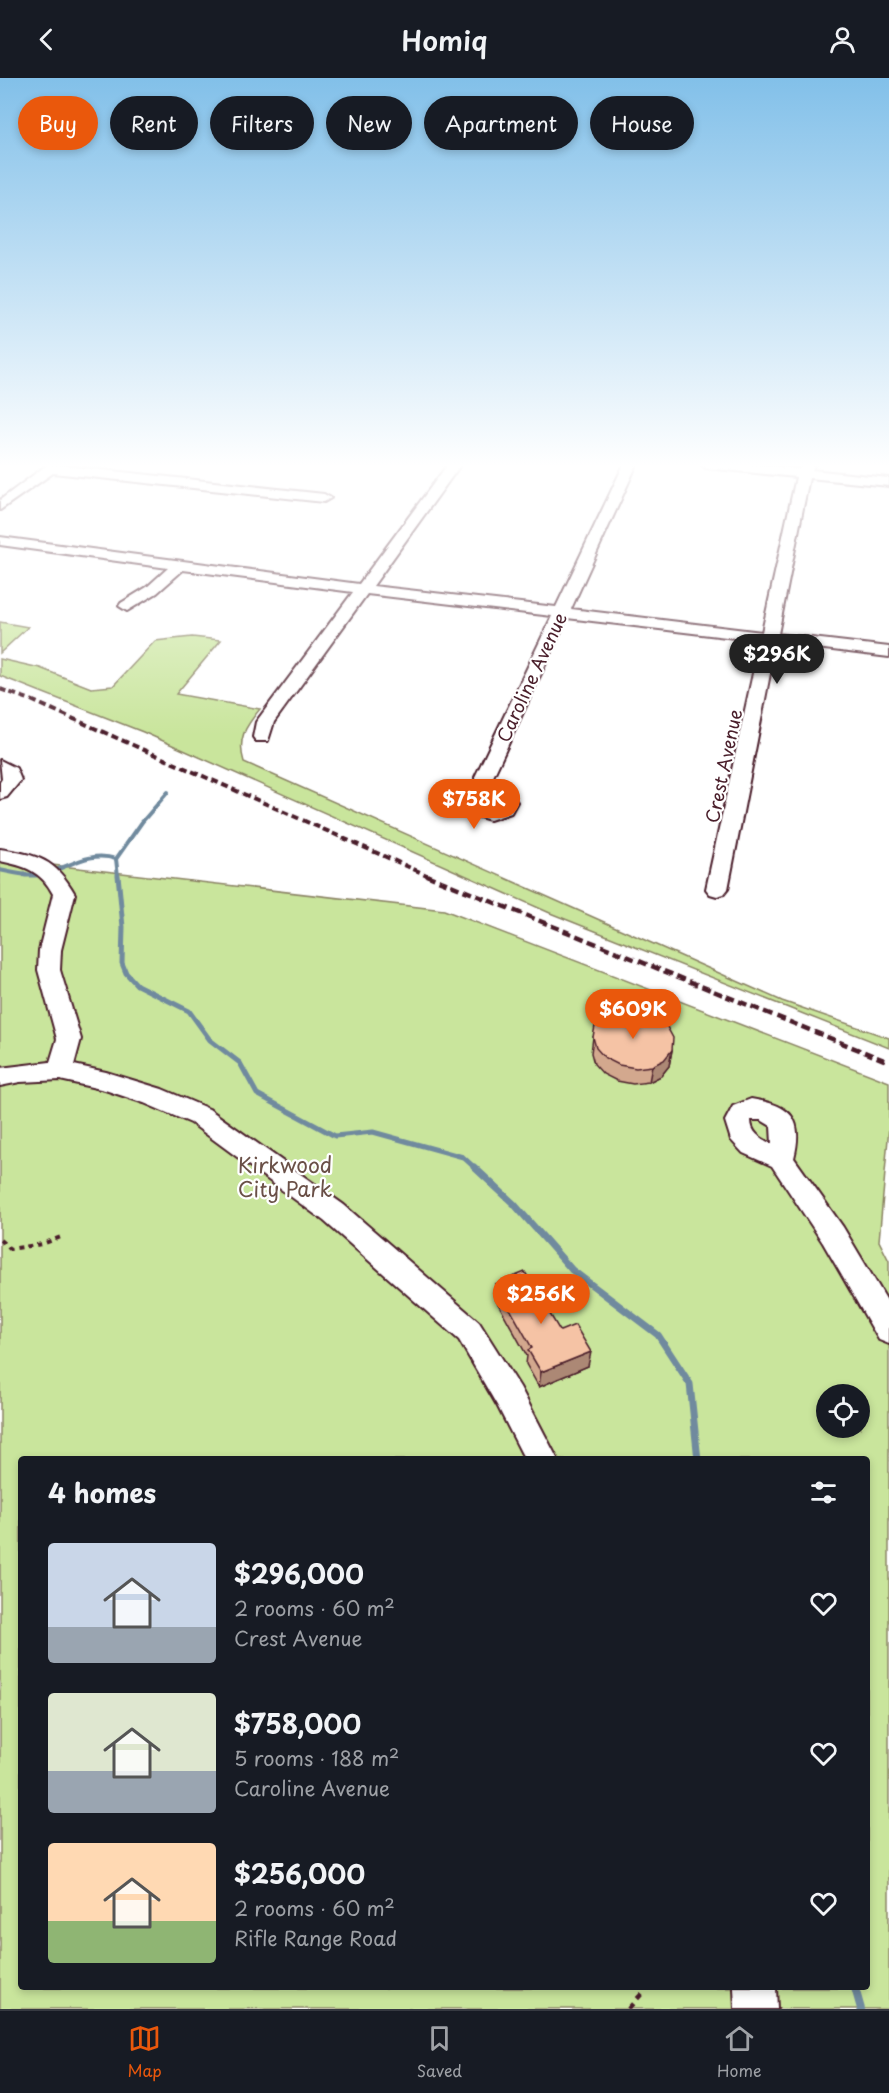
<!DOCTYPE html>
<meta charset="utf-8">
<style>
:root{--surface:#171b24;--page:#20242c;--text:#f1f3f6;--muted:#9ea1a6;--line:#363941;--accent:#ea580c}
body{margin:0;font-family:"Playpen Sans",sans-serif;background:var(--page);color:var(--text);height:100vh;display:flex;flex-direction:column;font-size:22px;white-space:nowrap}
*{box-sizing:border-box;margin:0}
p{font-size:20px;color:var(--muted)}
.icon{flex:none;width:33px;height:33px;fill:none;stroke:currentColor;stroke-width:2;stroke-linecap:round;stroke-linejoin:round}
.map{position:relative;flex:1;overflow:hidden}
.side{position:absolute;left:18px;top:1378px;width:852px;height:534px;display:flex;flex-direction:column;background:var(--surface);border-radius:6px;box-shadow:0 3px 9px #0003}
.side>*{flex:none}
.guide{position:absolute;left:18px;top:18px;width:854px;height:54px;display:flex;gap:12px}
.fabs{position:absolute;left:816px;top:1306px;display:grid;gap:12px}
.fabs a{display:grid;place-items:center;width:54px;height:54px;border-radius:50%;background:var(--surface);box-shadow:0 3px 9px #0003;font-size:30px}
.price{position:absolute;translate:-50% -51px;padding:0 14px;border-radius:21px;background:var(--accent);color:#fff;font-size:20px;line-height:39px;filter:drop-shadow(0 2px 3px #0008)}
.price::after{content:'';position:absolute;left:50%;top:36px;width:18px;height:14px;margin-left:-9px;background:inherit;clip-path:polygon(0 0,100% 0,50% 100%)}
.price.selected{background:#222;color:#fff}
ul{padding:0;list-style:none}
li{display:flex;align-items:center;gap:18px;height:150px;padding:0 30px}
li span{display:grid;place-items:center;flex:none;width:168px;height:120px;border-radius:6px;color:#555}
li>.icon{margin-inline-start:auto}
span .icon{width:72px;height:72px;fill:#fffc;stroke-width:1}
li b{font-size:26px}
h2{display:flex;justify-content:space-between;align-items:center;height:72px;padding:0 30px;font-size:26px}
.tag{padding:0 21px;border-radius:27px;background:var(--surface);box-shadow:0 3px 9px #0003;font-size:21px;line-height:54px}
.tag.selected{background:var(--accent);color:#fff}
header{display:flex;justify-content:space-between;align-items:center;height:78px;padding:0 30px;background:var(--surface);font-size:27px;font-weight:600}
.menu{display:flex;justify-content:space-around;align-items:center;height:84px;border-top:2px solid var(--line);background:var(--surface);font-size:16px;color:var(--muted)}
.menu a{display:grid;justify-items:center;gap:3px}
.menu .selected{color:var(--accent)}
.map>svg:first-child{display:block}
</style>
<header><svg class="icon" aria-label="back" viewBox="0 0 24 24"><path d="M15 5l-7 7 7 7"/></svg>Homiq<svg class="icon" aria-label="person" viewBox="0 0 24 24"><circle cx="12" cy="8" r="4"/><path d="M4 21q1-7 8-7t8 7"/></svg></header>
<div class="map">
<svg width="889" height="1931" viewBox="0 0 889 1931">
<rect width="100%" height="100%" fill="#fff"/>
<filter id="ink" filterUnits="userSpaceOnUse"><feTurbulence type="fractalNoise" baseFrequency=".0167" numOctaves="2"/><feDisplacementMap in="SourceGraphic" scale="12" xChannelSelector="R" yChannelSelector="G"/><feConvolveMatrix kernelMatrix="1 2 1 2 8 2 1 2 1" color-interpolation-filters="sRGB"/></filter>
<g filter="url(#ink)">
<!-- green -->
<path fill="#c9e59c" stroke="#8a8264" stroke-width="1.5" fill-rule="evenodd" d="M0 544 28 549 0 575Z
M192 559 221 562 176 616 260 631C245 649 237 661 244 684L782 923 889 960V970L550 835 143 654 0 598V581L40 590 91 610 113 608 155 563Z
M0 781 444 832 889 1004V1049L879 1163 889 1183V1931H0ZM826 1317H860V1350H826ZM21 1382H867V1910H21Z"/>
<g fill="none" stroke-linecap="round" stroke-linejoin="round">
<!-- stream-far3 -->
<path stroke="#708a9e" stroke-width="4" d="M116 781 118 798
M116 781 142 744 168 714
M0 792C14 795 29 799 43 796 69 790 88 772 116 781"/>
<!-- stream-far2 -->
<path stroke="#708a9e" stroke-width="5" d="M25 797H39
M118 797 123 849 122 885 126 895 137 907 189 933 210 962 240 985 257 1016 335 1058 373 1054 463 1079 475 1090"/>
<!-- stream-far1 -->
<path stroke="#708a9e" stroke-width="7" d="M474 1089 514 1126 572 1192 658 1257 690 1306 698 1382"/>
<!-- stream -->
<path stroke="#708a9e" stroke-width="8" d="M855 1910 861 1931"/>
<defs>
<path id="minor" d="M48 386 324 416 331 420 324 424 53 395 0 432V422Z
M448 386H461L373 508 556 529 624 386H637L571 531 762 554 796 399 706 390 700 386H748L799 391 802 386H815L812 392 889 400V408L809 400 778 556 889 569V579L776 565 728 811 724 816 717 818 710 816 706 811 760 563 567 540 493 699 495 711 509 714 517 724 511 735 490 742 466 735 460 724 465 717 476 712 475 699 552 538 367 516 274 644 268 663H256L253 659 256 644 353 514 183 492 157 515 127 533 119 528 121 525 147 509 168 490 0 467V459L359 506ZM488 721 496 723V727L489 730 481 727 480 725Z
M0 682 16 690 21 702 7 719 0 721V704L2 701Z
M0 771C38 777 55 781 75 816L61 872 60 892 81 961 74 987 106 994 162 1011 209 1031 344 1127 479 1244 520 1309 558 1382H525L498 1329 459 1262 324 1143 191 1045 144 1025 105 1012 60 1002 20 1004 0 1008V990L50 984 57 961 38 892 39 872 53 816C41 793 25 788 0 783Z
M751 1021C791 1027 804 1040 794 1080L843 1149 889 1226V1266L879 1262 823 1165 772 1088 743 1075 731 1062 725 1043 733 1028ZM751 1042H761L771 1048 772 1066C760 1060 751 1055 751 1042Z
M734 1910H776L777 1931H735Z"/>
</defs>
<!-- minor casing -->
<use href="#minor" stroke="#4a1f2b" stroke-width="4"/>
<!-- path-far1 -->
<path stroke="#4a1f2b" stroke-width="4" stroke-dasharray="5 5" stroke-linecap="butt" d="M0 1162 10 1171 42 1166 61 1159"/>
<!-- path -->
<path stroke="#4a1f2b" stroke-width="4.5" stroke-dasharray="7 7" stroke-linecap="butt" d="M628 1931 647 1910"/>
<!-- minor -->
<use href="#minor" fill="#fff" fill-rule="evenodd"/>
<!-- rail-far1 -->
<path stroke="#4a1f2b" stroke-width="4" stroke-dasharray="7 4" stroke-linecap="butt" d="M0 611 31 622 429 798"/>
<!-- rail -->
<path stroke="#4a1f2b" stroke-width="4.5" stroke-dasharray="9 4.5" stroke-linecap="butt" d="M426 797 889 984"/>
</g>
<!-- wall -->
<path fill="#d3a88e" stroke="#4a1f2b" stroke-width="1.5" d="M593 959 672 972 669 988 661 998 649 1004 633 1006 617 1003 603 996 594 986 591 975Z
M496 1206 560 1253 588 1288 539 1309 526 1286 527 1278 495 1220Z"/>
<!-- shaded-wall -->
<path fill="#ac8874" stroke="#4a1f2b" stroke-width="1.5" d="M672 972 669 988 661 998 649 1004 652 988Z
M591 1274 588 1288 539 1309 541 1294Z"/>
<!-- building -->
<path fill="#f5c3a5" stroke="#4a1f2b" stroke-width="1.5" d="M615 935H644L657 941 667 949 673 960 672 972 664 982 652 988 636 990 619 987 605 980 596 970 593 959 595 948 603 940Z
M525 1194 560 1253 575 1247 591 1274 541 1294 528 1272 532 1270 496 1206Z"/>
</g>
<!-- sky -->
<linearGradient id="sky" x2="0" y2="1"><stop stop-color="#82c0e9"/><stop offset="0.59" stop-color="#fff"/><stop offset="1" stop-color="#fff" stop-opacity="0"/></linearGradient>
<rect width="889" height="657" fill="url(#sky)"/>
<g text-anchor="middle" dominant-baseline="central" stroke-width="4.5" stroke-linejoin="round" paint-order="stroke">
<!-- far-street labels -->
<g font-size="18" fill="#4a1f2b" stroke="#fff">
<text transform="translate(531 599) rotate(-65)">Caroline Avenue</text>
<text transform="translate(723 688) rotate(-78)">Crest Avenue</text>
</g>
<!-- park labels -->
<g font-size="21" fill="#6a5047" stroke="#fff">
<text x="285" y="1086">Kirkwood<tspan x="285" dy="24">City Park</tspan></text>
</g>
</g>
</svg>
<div class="fabs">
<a><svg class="icon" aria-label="locate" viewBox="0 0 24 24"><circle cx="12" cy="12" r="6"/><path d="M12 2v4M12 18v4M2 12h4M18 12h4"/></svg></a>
</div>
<b class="price selected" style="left:777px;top:607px">$296K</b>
<b class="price" style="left:474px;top:752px">$758K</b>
<b class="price" style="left:633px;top:962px">$609K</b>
<b class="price" style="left:541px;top:1247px">$256K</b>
<div class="guide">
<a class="tag selected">Buy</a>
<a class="tag">Rent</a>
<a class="tag">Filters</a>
<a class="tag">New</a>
<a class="tag">Apartment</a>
<a class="tag">House</a>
</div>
<section class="side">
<h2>4 homes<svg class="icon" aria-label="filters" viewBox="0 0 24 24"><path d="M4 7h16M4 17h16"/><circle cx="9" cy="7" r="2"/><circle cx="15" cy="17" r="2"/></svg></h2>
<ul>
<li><span style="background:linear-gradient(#c9d6e8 70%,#9aa5b1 0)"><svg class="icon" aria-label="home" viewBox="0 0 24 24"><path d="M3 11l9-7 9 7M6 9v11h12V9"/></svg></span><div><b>$296,000</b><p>2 rooms · 60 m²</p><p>Crest Avenue</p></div><svg class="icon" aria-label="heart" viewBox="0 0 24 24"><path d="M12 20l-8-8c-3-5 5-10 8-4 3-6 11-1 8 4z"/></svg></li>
<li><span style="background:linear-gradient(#dfe7d0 65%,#9aa5b1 0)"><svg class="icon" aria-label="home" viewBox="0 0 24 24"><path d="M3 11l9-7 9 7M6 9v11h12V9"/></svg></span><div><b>$758,000</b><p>5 rooms · 188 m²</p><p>Caroline Avenue</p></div><svg class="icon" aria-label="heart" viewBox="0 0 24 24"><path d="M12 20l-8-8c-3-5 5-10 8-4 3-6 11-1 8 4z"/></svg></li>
<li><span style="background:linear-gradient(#ffd9b3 65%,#8fb573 0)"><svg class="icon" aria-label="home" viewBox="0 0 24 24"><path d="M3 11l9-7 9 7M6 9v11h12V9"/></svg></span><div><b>$256,000</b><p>2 rooms · 60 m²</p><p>Rifle Range Road</p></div><svg class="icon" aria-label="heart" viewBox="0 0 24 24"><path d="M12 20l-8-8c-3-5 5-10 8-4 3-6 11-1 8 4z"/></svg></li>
</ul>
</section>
</div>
<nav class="menu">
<a class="selected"><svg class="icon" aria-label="map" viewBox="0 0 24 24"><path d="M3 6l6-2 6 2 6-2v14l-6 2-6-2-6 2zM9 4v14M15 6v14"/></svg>Map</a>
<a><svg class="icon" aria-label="saved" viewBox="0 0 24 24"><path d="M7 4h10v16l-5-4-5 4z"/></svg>Saved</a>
<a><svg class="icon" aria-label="home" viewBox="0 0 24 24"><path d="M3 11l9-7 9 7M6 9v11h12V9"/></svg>Home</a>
</nav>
